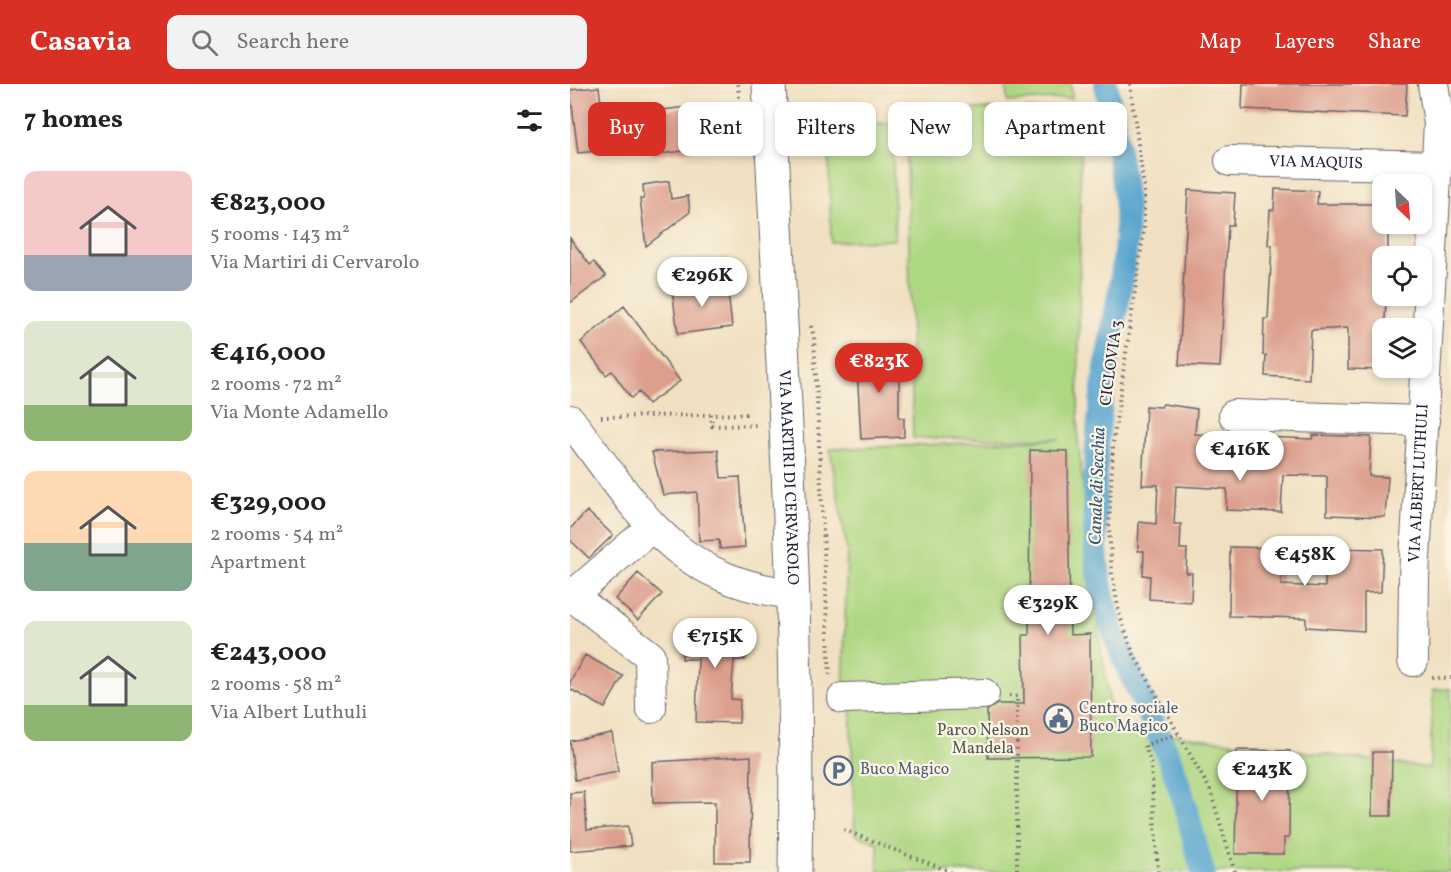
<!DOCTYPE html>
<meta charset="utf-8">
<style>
:root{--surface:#fff;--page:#f2f2f2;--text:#202124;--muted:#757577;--accent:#d93025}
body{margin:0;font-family:Vollkorn,serif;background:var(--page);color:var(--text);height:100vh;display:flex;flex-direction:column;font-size:22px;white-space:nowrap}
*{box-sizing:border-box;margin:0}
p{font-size:20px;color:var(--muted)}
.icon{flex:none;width:33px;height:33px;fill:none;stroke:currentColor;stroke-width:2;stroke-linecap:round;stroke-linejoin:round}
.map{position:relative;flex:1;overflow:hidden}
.drawer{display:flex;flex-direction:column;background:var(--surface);width:570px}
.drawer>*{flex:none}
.guide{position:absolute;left:18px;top:18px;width:570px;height:54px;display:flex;gap:12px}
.needle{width:39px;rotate:155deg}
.tools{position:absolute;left:802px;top:90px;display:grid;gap:12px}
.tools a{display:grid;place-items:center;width:60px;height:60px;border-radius:12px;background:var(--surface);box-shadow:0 3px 9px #0003;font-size:30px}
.price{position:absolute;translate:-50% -51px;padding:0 14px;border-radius:21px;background:#fff;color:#222;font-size:20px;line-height:39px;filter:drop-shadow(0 2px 3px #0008)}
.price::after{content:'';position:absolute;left:50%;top:36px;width:18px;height:14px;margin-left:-9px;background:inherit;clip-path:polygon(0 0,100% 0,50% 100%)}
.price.selected{background:var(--accent);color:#fff}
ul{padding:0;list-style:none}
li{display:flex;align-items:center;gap:18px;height:150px;padding:0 24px}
li span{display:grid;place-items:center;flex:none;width:168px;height:120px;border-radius:12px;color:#555}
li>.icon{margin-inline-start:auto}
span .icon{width:72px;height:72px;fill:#fffc;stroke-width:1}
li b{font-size:26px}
h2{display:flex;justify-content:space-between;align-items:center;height:72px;padding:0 24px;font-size:26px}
.chip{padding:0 21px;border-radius:12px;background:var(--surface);box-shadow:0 3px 9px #0003;font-size:21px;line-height:54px}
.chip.selected{background:var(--accent);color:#fff}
header{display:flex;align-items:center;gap:36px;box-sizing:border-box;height:84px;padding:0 30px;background:var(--accent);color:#fff}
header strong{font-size:28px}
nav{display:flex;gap:33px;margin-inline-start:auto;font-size:21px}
.search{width:420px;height:54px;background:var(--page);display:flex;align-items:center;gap:15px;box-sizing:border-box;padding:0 21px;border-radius:12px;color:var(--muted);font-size:22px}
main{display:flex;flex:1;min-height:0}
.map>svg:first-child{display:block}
</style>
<header>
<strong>Casavia</strong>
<div class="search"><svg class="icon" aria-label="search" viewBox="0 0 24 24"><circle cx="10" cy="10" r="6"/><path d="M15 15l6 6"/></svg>Search here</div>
<nav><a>Map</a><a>Layers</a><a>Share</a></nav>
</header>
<main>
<section class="drawer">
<h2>7 homes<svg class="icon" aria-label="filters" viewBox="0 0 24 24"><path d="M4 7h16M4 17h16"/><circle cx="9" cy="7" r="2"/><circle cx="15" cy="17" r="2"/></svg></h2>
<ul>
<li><span style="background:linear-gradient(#f6c9c9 70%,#9aa5b1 0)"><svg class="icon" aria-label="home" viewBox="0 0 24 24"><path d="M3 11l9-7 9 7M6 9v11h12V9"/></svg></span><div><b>€823,000</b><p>5 rooms · 143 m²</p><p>Via Martiri di Cervarolo</p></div></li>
<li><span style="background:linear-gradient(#dfe7d0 70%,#8fb573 0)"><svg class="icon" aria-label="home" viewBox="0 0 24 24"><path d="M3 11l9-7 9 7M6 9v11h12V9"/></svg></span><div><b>€416,000</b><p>2 rooms · 72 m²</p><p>Via Monte Adamello</p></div></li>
<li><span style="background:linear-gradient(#ffd9b3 60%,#7fa58c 0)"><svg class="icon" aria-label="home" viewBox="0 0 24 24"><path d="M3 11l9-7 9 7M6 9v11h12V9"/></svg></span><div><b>€329,000</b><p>2 rooms · 54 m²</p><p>Apartment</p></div></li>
<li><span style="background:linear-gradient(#dfe7d0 70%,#8fb573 0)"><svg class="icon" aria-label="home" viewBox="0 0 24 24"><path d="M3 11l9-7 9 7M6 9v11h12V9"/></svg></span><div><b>€243,000</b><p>2 rooms · 58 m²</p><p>Via Albert Luthuli</p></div></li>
</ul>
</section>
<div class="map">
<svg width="881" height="788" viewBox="0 0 881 788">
<rect width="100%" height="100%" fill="#fcf5e5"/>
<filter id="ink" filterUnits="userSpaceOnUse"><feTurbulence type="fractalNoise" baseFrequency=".0167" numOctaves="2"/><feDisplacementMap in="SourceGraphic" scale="12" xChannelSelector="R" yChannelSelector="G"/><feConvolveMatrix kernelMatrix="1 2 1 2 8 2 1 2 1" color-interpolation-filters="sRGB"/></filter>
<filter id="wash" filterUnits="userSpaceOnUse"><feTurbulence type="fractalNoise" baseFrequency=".008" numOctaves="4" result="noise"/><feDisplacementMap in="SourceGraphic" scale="24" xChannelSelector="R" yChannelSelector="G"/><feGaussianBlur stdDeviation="1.35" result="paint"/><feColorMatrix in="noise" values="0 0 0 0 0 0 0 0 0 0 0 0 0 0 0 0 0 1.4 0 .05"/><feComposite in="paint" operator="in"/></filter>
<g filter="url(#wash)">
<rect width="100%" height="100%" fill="#f0e0c1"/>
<!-- green -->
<path fill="#aed782" stroke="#687c5e" stroke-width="1.5" d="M436 0H501L502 14 437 18Z
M336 24 511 26 508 355 528 546 544 643 860 684 863 606 881 605V788H308V759L285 751 280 615 273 614 277 466 260 365 490 355 343 354Z
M322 39 325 156 261 158 258 41Z"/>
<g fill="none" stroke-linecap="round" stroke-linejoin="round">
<!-- canal -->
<path stroke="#53a3cd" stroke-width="24" d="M536 0C543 41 553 84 556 125 559 176 545 228 537 278 527 339 522 405 526 467 530 540 568 602 596 667 613 704 621 748 633 788"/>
</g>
<g id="blocks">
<!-- building -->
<path fill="#dc9e8d" d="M673 0H837L835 32 672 25Z
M29 3 37 66 8 69 0 6Z
M124 22 129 65 82 71 77 28Z
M99 97 101 115 118 112 120 128 76 162 70 115H74L73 101Z
M705 105 748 107 747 120H813V140H818V172H813V212H816L813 286 778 285V244L741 246 739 295 695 292 696 271H693L694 235H698L702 162 698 161 700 126H704Z
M618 106 665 109 663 141H658L650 283 609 281Z
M0 154 20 181 24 178 36 192 0 219Z
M157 199 162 243 108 250 102 206Z
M54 222 110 297 78 320 69 308 61 314 42 287 36 291 11 258Z
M286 265H329V334H334V353L291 355Z
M593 320 627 325 625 350 742 355 743 351 801 353 799 392 818 393 815 433 757 431V392L713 391 711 428 656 426 657 405 606 402 604 440H611L610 465H617L616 489H622L621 518 579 515 580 492 573 491 574 467H568L569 438 586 440 588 401H572L576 322 591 323Z
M148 366 151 394 170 393 175 463 150 465 149 456 129 457 127 408 93 411 82 368Z
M460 366 498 367 500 551 520 550 521 673 418 674 417 626 427 620H454L453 551H459Z
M17 427 43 451 19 474 0 456V445Z
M660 463 711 464V501L755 503 756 464 813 465 811 508 794 509V547L736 543V534L659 532Z
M68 489 92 510 68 536 45 515Z
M113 541 176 542 175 576H164L161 615 170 616 169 639 126 638 128 575H112Z
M15 571 53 592 35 624 0 605V598Z
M42 649 48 688 5 696 0 657Z
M667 666 720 667 719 754H714V770H665Z
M803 668H822L821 732H802Z
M181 672 180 778H145V718L83 719 82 678Z
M14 708 17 746 58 742 61 762 0 767V709Z"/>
</g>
</g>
<g filter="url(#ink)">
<use href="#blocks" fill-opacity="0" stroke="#6a646a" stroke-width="1.5"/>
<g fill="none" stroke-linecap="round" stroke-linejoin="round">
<defs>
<g id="minor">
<path id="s1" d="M660 77 867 82"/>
<path d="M664 331 854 337"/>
<path d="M0 336C68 424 101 496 223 510"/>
<path id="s2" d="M843 577 844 493 869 39 863 0"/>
<path d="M273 614 414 610"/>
<path d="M81 624 80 572 2 512 82 443"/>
</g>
<g id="major">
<path id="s3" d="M199 0C211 262 230 525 225 788"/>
</g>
</defs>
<!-- minor casing -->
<use href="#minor" stroke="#6a646a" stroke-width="32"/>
<!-- major casing -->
<use href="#major" stroke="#6a646a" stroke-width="35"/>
<!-- path -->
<path stroke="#6a646a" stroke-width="4" stroke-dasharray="1.5 4.5" stroke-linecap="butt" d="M168 0 171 41
M560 0 574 104V145L543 359 539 444 542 489 549 529 563 569 640 706 665 788
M241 242 244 253 260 594
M141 330 142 342 190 341
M31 333 177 330
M862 594H881
M439 612H447V788
M274 746 381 788
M588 788 581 682 575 661 608 650"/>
<!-- minor -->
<use href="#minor" stroke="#fff" stroke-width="30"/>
<!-- major -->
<use href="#major" stroke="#fff" stroke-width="33"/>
</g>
</g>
<!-- icons -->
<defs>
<symbol id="civic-ring" viewBox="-11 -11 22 22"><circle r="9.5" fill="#fcf5e5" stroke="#5c6f8a" stroke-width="1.5"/><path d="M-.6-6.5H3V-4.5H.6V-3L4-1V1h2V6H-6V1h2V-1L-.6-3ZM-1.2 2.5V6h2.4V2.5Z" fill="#5c6f8a"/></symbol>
<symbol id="parking-ring" viewBox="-11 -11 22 22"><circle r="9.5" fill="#fcf5e5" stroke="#5c6f8a" stroke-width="1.5"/><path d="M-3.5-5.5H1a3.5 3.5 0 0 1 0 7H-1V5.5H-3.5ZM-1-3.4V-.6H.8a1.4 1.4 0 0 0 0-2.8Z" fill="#5c6f8a"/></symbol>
</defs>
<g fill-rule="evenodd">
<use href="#civic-ring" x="472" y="618" width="33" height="33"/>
<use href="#parking-ring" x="252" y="670" width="33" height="33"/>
</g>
<g text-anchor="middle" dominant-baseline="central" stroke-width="4.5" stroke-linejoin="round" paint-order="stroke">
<!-- street labels -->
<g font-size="16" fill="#22223b" stroke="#fcf5e5">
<text stroke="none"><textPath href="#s1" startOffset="86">VIA MAQUIS</textPath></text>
<text transform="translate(542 279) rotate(-82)">CICLOVIA 3</text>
<text stroke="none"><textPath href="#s3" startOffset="394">VIA MARTIRI DI CERVAROLO</textPath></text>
<text stroke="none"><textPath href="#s2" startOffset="178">VIA ALBERT LUTHULI</textPath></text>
</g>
<!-- service labels -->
<g font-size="16" fill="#4e5e75" stroke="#fcf5e5" text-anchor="start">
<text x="509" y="625">Centro sociale<tspan x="509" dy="18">Buco Magico</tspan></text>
<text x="290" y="686">Buco Magico</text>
</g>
<!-- park labels -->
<g font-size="16" fill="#4c5850" stroke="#fcf5e5">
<text x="413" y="647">Parco Nelson<tspan x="413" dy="18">Mandela</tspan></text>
</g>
<!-- water labels -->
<g font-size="18" font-style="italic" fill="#365675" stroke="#fcf5e5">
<text transform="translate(528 402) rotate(-88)">Canale di Secchia</text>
</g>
</g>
</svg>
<div class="tools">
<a><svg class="needle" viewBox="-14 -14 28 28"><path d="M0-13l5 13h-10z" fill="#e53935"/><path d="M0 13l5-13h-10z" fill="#757577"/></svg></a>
<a><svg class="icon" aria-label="locate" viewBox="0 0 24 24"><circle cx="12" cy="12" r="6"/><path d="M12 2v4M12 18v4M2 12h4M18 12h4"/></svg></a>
<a><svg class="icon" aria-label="layers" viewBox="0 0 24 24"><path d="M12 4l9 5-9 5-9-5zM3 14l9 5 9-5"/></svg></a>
</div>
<b class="price" style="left:132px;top:224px">€296K</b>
<b class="price selected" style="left:309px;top:310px">€823K</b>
<b class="price" style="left:670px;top:398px">€416K</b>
<b class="price" style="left:735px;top:503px">€458K</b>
<b class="price" style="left:478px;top:552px">€329K</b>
<b class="price" style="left:145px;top:585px">€715K</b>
<b class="price" style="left:692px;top:718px">€243K</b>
<div class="guide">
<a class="chip selected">Buy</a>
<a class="chip">Rent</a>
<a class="chip">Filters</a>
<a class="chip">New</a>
<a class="chip">Apartment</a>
</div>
</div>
</main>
